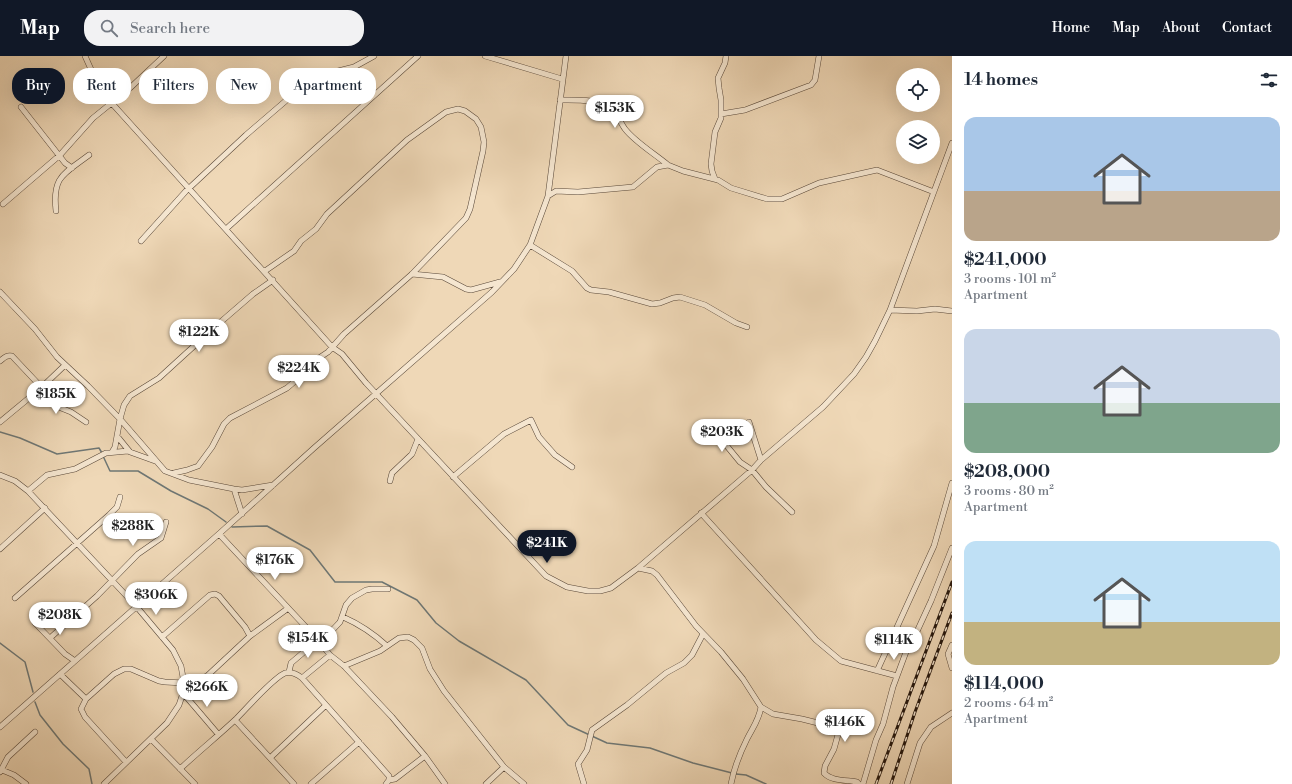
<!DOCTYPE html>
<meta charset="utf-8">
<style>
:root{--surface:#fff;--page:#f2f2f3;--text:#1f2937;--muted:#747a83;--accent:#111827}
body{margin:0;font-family:"Libre Bodoni",serif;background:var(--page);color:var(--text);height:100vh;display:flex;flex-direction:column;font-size:15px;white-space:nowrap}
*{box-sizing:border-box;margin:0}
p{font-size:13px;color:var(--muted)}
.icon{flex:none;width:22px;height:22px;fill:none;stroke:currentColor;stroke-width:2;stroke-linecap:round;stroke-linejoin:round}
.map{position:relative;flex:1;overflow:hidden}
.details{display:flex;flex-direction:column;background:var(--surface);width:340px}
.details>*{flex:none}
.top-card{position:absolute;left:12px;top:12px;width:380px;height:36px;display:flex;gap:8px}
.fabs{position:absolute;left:896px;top:12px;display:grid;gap:8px}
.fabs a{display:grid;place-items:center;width:44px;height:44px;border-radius:50%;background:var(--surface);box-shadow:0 4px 16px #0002;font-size:20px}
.price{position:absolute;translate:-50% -34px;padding:0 9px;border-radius:14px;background:#fff;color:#222;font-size:13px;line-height:26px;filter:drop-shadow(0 1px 2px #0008)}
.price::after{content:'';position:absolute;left:50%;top:24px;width:12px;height:9px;margin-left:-6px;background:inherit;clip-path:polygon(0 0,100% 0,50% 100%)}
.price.current{background:var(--accent);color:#fff}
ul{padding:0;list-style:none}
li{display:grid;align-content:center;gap:8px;height:212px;padding:0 12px}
li span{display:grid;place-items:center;height:124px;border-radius:12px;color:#555}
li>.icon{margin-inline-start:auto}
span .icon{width:72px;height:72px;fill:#fffc;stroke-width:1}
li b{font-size:17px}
h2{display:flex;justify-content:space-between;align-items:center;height:48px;padding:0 12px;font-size:17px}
.tag{padding:0 14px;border-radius:16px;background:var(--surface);box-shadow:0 4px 16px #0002;font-size:14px;line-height:36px}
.tag.current{background:var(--accent);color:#fff}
header{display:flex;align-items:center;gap:24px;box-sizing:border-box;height:56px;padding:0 20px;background:var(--accent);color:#fff}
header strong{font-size:19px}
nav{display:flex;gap:22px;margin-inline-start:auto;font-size:14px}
.search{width:280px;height:36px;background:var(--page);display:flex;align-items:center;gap:10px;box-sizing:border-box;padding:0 14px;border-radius:16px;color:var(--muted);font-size:15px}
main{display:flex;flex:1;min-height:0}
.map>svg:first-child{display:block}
</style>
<header>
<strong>Map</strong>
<div class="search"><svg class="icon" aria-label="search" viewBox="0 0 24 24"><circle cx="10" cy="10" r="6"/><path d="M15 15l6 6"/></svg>Search here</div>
<nav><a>Home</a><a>Map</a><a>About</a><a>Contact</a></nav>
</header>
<main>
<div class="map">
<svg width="952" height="728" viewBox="0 0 952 728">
<rect width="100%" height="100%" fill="#efd8b7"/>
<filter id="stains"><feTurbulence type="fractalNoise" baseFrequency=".005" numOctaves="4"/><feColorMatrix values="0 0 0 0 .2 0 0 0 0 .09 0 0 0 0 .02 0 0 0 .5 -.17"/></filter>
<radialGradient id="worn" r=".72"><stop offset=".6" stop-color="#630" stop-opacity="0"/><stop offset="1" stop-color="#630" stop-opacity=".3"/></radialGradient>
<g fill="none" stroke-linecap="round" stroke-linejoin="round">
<!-- stream -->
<path stroke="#6e7775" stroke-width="1.5" d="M0 376 20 382 57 398 99 392 102 397
M103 400 110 415H138L171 435 208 453 226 466
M232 471 267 470 310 494 335 526H382L417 544 436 567 459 585 526 624 568 669 607 687 650 692 693 707 732 717
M0 587 25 606 33 636
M35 646 40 659 63 688 89 713 92 728
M736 718 746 719 766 728"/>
<defs>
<path id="minor" d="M85 0 94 20 108 43 332 291 342 298 366 327 546 520 567 531 588 535H600L611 532 638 512 752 414 761 404 823 351 854 318 866 301 875 285 890 254 952 87
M485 0 562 23
M560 44C573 44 594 43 606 49 616 53 619 65 625 73 635 86 655 98 668 109
M21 51 65 107 72 112
M721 58 745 54 811 29 815 24 819 0
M715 123 712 115 711 108 715 76 721 62V44L719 32 718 22 725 7 726 0
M548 140 556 135 578 136 633 131 657 111 668 109 683 115 718 124 731 132 767 143H782L819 127 877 114 934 136
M3 148 60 99 93 62 130 32 164 0
M56 155C52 120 64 118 89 99
M226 173 418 0
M141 185 186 135 246 79 310 24 318 20 354 11 374 0
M530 189 572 215 587 232 591 234 609 236 652 248 660 247 673 242 680 241 705 249 736 267 747 271
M412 218 443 221 466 233 471 234 500 226
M0 236 35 273 57 301 88 330 120 363 165 415 189 424 234 433 242 434 273 429
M890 254 917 255 935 253 952 255
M0 305C4 302 6 299 12 300L61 352 71 356 86 366
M0 366 41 332 65 309
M749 366 761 404
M703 367 726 389 740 406 752 414 766 431 792 456
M117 380 130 396 155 405
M112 396 115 391 120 363 124 349 130 340 159 322 216 270 253 238 273 224
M174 417 187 414 198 410 212 391 224 368 230 362 287 332 301 320 313 306 328 296 344 278 412 218 466 162 470 153 483 95 484 86 481 71 476 63 465 55 458 53 446 56 407 84 327 158 316 173 301 185 294 195 265 215
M0 419 15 425 28 435 136 550 173 594 181 610 184 627 183 637 179 649 167 667 104 728
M453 421 504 378 531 364 539 381 555 399 572 411
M390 425 392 417 412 398 418 383
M234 433 242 458
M28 435 47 419 75 413 106 397 128 395
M701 457 816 584 841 605 897 620
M219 478 318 584 291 607 289 616
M0 493 45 452
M638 512 652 515 657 519 696 570 721 596 743 623 761 651 773 658 802 663 838 672 839 675 834 693 825 710 824 717C831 725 846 724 857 726L859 728
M388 533H372L366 534 352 542 346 549 340 566 324 583 318 584 330 599 344 610 392 661 425 700 445 728
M15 542 109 459 117 451 120 441
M343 561C359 568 374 578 387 590
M35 567 65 598 75 605
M162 581 210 539 215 538 219 540 245 571 250 580
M50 582 97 540 138 498 161 482 166 466
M952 589 948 598 952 612
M344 610 380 595 399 582 408 581 414 584 422 592 430 613 444 635 504 711 524 728
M877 615 934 490 952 427
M60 618 86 643
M302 622 330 599
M183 637 218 678
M235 664 294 728
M0 671 220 477 314 392 492 236 514 213 530 189 548 140 566 0
M151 683 195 728
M270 702 326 649
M126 706 85 661 81 653 86 643 114 618 124 613H131L159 625 165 626 184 627 207 620 250 580 287 553
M180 713C198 696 218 680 236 663 247 652 273 622 285 617 292 615 297 618 302 622L389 720V724L386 728
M2 714 14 719 26 728
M0 716 8 701 35 676
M389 724 395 723 425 700
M311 728 359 686
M486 728 504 711
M584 728 578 708 587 694 592 674 627 649 666 617 684 607 692 599 703 578
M731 728C734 712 740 697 747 683 753 671 759 664 761 651
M863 728 876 684 883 668 893 631 906 596 914 582 931 545 952 492
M907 728 920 687 931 671 952 657"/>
</defs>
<!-- minor casing -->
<use href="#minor" stroke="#584738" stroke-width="6"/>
<!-- minor -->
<use href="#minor" stroke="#f5e6d0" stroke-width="5"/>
<defs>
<path id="rail" d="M876 728 952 526
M891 728 915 656 952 557"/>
</defs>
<!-- rail casing -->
<use href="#rail" stroke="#25170e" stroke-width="3"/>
<!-- rail -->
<use href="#rail" stroke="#f5e6d0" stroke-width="1.5" stroke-dasharray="4.5" stroke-linecap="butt"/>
</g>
<rect width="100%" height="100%" filter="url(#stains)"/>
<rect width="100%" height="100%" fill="url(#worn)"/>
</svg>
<div class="fabs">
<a><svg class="icon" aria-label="locate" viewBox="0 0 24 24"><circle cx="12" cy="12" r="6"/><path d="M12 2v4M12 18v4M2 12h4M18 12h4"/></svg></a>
<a><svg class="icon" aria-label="layers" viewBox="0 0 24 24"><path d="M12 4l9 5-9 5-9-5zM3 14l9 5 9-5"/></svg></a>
</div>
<b class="price" style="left:615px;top:73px">$153K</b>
<b class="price" style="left:199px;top:297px">$122K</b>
<b class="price" style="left:299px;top:333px">$224K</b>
<b class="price" style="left:56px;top:359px">$185K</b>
<b class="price" style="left:722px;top:397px">$203K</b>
<b class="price" style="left:133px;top:491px">$288K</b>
<b class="price current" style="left:547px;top:508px">$241K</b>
<b class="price" style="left:275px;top:525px">$176K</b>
<b class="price" style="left:156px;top:560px">$306K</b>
<b class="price" style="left:60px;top:580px">$208K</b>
<b class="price" style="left:308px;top:603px">$154K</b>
<b class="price" style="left:894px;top:605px">$114K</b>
<b class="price" style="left:207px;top:652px">$266K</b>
<b class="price" style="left:845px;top:687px">$146K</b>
<div class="top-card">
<a class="tag current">Buy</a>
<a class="tag">Rent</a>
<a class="tag">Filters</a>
<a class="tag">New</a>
<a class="tag">Apartment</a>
</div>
</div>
<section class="details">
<h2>14 homes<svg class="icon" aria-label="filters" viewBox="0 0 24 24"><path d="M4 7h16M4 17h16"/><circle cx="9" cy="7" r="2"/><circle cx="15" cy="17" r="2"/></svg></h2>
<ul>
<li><span style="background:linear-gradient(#a9c7e8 60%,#b9a48a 0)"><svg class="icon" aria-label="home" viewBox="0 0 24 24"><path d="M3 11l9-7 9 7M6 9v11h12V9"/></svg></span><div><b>$241,000</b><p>3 rooms · 101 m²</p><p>Apartment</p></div></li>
<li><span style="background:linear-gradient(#c9d6e8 60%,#7fa58c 0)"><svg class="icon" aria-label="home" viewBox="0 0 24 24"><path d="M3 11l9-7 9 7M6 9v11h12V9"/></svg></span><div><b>$208,000</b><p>3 rooms · 80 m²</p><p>Apartment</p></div></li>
<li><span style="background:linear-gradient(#bfe0f5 65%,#c2b280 0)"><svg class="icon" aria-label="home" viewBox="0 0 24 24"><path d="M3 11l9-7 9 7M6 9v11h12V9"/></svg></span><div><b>$114,000</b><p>2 rooms · 64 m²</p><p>Apartment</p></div></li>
</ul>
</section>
</main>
